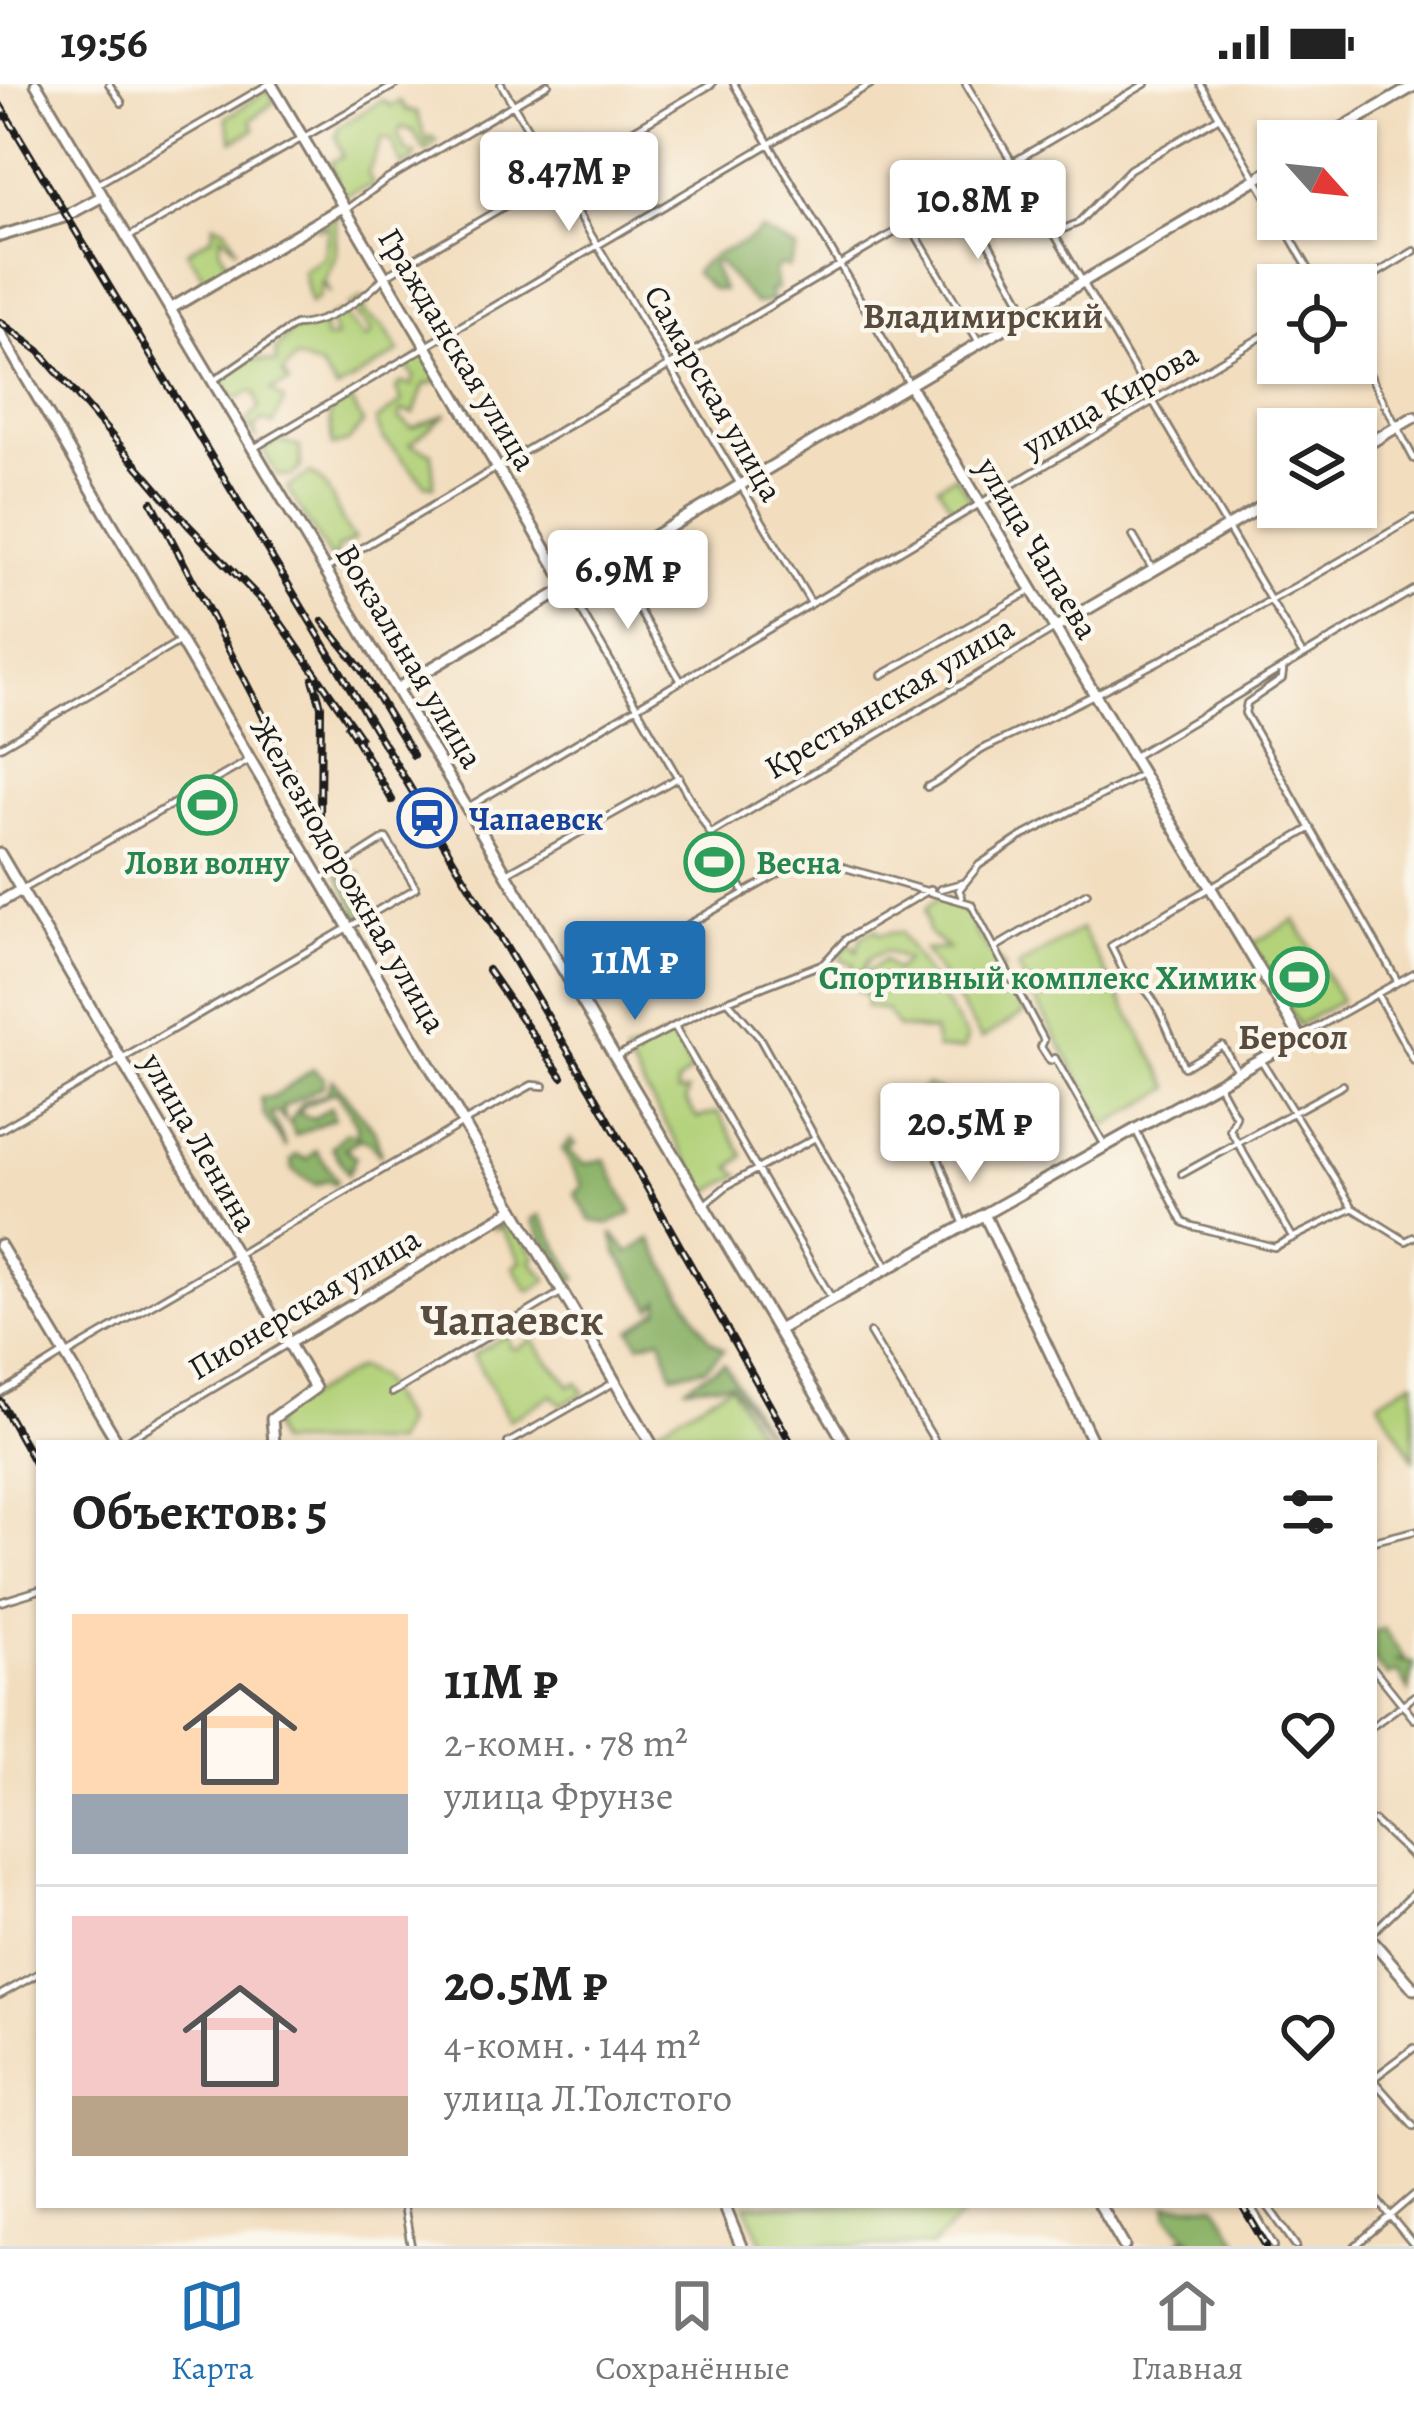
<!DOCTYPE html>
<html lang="ru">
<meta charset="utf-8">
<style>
:root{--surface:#fff;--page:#f6f6f6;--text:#222;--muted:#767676;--line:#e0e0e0;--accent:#1f6fb2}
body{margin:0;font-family:Alegreya,serif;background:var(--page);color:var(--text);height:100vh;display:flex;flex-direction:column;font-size:45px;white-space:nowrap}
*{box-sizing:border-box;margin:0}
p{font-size:39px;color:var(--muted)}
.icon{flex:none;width:66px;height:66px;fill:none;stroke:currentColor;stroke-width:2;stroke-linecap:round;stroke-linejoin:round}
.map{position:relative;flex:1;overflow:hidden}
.details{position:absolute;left:36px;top:1356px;width:1341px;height:768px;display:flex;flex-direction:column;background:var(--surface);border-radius:0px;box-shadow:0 3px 9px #0004}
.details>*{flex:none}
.needle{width:78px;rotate:117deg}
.controls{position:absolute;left:1257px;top:36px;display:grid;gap:24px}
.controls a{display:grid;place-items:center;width:120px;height:120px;border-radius:0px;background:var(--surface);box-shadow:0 3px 9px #0004;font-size:60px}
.price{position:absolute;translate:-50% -102px;padding:0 27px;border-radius:12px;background:#fff;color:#222;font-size:39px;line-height:78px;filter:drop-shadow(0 3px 6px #0008)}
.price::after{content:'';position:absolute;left:50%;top:72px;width:36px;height:27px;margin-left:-18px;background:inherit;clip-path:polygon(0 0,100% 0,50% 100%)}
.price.active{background:var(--accent);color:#fff}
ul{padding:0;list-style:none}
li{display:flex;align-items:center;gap:36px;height:300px;padding:0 36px}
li+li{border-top:3px solid var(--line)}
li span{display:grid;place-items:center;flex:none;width:336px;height:240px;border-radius:0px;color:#555}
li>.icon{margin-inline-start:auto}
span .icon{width:144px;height:144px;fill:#fffc;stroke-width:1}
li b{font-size:51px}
h2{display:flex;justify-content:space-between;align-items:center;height:144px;padding:0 36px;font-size:51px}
.status{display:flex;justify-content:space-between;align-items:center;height:84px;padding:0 60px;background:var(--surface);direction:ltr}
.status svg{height:33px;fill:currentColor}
.dock{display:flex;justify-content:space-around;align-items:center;height:168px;border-top:3px solid var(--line);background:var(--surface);font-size:33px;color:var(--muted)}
.dock a{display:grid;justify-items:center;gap:6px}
.dock .active{color:var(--accent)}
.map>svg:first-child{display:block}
</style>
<div class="status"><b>19:56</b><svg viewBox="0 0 49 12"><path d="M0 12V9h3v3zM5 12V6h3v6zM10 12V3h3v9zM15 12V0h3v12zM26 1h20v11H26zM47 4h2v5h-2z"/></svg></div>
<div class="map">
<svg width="1414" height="2162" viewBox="0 0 1414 2162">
<rect width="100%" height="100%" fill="#fbf7ec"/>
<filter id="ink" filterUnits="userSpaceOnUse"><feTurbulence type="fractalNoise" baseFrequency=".00833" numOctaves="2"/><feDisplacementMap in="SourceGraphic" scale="24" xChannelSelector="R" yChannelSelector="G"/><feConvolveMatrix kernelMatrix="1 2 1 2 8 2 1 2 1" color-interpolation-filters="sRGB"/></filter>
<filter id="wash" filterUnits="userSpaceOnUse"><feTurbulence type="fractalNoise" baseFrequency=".004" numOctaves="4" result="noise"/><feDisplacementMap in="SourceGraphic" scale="48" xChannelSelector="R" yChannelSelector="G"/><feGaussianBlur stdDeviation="2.7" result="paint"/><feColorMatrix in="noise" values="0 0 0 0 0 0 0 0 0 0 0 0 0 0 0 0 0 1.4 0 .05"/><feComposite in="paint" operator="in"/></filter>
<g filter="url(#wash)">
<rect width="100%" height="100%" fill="#f2ddbe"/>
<!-- green -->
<path fill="#b3d27a" stroke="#68774b" stroke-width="3" d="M269 5 274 18 251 36 255 45 233 57 226 34Z
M383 16 391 22 400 17 406 26 417 28 427 59 431 52 437 57 426 68 413 47 401 43 398 52 407 68 416 69 414 76 402 82 391 56 382 54 368 89 373 101 341 112 332 98 337 95 330 79 343 72 336 53 339 43Z
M336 132V172L324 197 330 210 321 199 319 213 310 219 303 187 324 173 328 143 315 145Z
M214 139 226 144 237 165 221 150 220 166 231 184 208 198 187 168 212 152Z
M363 214 365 230 384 243 399 268 337 306 320 283 296 274 283 289 289 299 271 306 284 317 273 341 263 336 254 343 257 356 246 338 259 325 256 311 251 307 234 316 221 294 251 274 277 279 276 266 291 247 323 241 325 255 336 254 328 234 340 228 366 255 372 248 348 222Z
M423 268 442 296 424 301 414 330 402 327 399 334 412 344 447 330 410 360 432 369 434 402 426 401 382 353 376 337 402 318 396 305 400 299 412 301 414 292 407 283Z
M351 316 363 339 348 358 332 362 330 328Z
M280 357 300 363 301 383 290 393 277 391 262 364Z
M310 389C334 399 338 441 355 455L337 465 336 472 330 474 287 404Z
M955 391 972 417 955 428 938 402Z
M939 812 971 832 977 851 1004 884 998 889 1025 928 982 955 924 866 948 865 928 849 925 826Z
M1295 836 1341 917 1298 941 1252 860Z
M876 845 879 850 900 848 967 954 964 965 937 966 933 947 898 944 886 926 866 923 867 912 856 905 862 891 884 876 895 887 906 876 885 867 870 874 862 887 849 889 854 880 841 875 843 864 851 860 857 867 861 853Z
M1081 845 1171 1004 1106 1042 1017 883Z
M675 949 691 988 677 999 678 1008 688 1007 686 1016 697 1034 718 1028 744 1072 731 1083 740 1091 707 1109 625 971Z
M927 1001 949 1011 953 1027 944 1038 930 1041 918 1009Z
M511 1135 535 1173 531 1177 548 1196 529 1208 513 1183 521 1177 501 1144 492 1146Z
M508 1250 510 1263 516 1265 533 1256C545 1276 560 1287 570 1302L577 1298 584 1309 562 1321 552 1311 509 1336 473 1271Z
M358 1284 378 1294 404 1338 394 1359H277L272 1344 278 1330Z
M1414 1296V1375L1379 1318Z
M730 1301 764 1359H659L652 1347Z
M746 2121H972L932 2162H764Z"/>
<!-- forest -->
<path fill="#8eb46a" stroke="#556843" stroke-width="3" d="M761 146 797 165 788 184 779 181 774 188 777 205 769 207 773 217 755 220 717 177 712 181 723 206 712 205 695 189C710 164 745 165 761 146Z
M343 787 351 795 360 789 358 798 376 826 361 835 338 790Z
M313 985 324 994 323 1002 282 1024 286 1037 276 1028 271 1030 287 1064 264 1032 261 1014H272Z
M332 995 375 1047 381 1072 369 1058 360 1055 345 1064 356 1073 348 1090 332 1063 347 1048 357 1053V1040L336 1007 303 1023 300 1030 313 1035 331 1023 334 1034 295 1052 290 1038 303 1018 326 1010Z
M571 1055 576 1060 568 1066 584 1080 605 1075 632 1129 610 1140 591 1137 575 1110 583 1102 562 1065Z
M316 1066 337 1096 335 1100 328 1096 316 1101 293 1087 291 1076 296 1071 308 1075Z
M540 1131 577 1195 569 1200 532 1136Z
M612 1149 629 1169 650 1155 709 1255 724 1266 705 1284 672 1290 661 1254 639 1260 631 1246 660 1225V1216L652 1224 617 1169Z
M724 1279 773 1359 731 1299 684 1303Z
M1384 1545 1405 1576 1394 1577 1414 1579 1409 1607 1398 1588 1388 1592 1374 1578V1547Z
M1167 2121H1216L1242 2162H1183L1181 2154 1190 2155 1169 2132Z"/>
</g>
<g filter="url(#ink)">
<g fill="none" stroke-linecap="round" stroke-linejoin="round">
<defs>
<path id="street" d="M109 0 122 19
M501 0 811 519
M734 0 910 301
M966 0 1301 568
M1200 0 1278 132
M99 99 269 0
M960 108 1027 228
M348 124 386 96 548 0
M1280 135 1318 201
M909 139 979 258
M1054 149 1078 139 1130 85 1219 33
M127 154 397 0
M1356 202 1414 167
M1356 265 1414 375
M213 297 295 241C324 241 365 215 384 193L712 0
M254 364 871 0
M1133 452 1153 486
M610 478 681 597
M326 485 1145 0
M568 504 743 806
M1283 587 1282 595 1247 619 1245 629 1398 898
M882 591 1032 506
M0 663 180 557
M1136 671 1414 506
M927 703C951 692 966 673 987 663 1132 595 1275 516 1414 434
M470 722 1278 243
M712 749 1053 546
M509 788 679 693
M940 805 963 799
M21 806 250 676
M962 813 959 806 979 781 1021 753 1141 691
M996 863 1087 809
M576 904 808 773 971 820 1044 956 1041 963 1050 977 1055 974 1104 1060
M1377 910 1414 977
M729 918 759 953 888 1184
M676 945 832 1215
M1300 953 1414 889
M617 972 711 923 824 879 846 855 931 805
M1261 976 1353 1124
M1238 988 1222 961 1184 983C1171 956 1156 901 1125 890L1111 862 1311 744
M1218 1000 1236 1033 1230 1046 1293 1154
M1135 1045 1183 1138 1192 1142 1274 1163 1353 1124 1406 1157 1414 1153
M0 1046 416 804 386 754 320 796
M939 1076 964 1141
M1182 1090 1343 1001
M705 1120 728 1101 813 1055
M870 1249 936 1359
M66 1271 466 1037 532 1001 544 1002
M0 1309 65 1269
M392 1309 562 1208
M122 1359 289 1259
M508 1359 615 1298
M1374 1457 1414 1447
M0 1518 39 1506
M1374 1585 1414 1635
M1374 1641 1414 1612
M1374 1737 1414 1774
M1374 1847 1414 1808
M0 1911 39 1889
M1374 1994 1414 1964
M1374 1997 1414 2042
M1374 2113 1414 2161
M404 2121 411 2162
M1250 2121 1274 2162
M1267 2121 1296 2162
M1355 2162 1414 2111"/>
<path id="secondary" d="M36 0 845 1359
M271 0 568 503
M1320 57 1414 2
M0 152 64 133 101 113
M170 225 341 124
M0 249 651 1359
M1356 367 1414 333
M1055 544 1278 413
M398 604 1278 82
M0 770 315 1304 272 1335 274 1359
M0 818 21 806
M984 1130 1093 1359
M0 1161 118 1359
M778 1246 1300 953 910 302
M289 1259 514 1125
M1374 1859 1414 1905
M724 2121 741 2162
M1100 2121 1124 2162"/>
</defs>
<!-- street casing -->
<use href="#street" stroke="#877c6d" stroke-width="10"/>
<!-- secondary casing -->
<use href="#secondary" stroke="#877c6d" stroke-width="15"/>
<!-- street -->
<use href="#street" stroke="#fff" stroke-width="4.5"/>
<!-- secondary -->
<use href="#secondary" stroke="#fff" stroke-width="9"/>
<defs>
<path id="rail" d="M0 21 593 1008 791 1359
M0 238 39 267 189 442 273 528 360 653
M152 418 331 762
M323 537 361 585 413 671
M313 595 321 622 320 732
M348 641 392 716
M488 886 562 993
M0 1317 39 1386
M1242 2121 1266 2162"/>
</defs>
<!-- rail casing -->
<use href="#rail" stroke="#1c1c1c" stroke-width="8"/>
<!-- rail -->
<use href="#rail" stroke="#fbf7ec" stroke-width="3" stroke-dasharray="9" stroke-linecap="butt"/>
</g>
</g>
<!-- icons -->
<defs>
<symbol id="stadium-ring" viewBox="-11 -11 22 22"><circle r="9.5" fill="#fbf7ec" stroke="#2e9e5b" stroke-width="1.5"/><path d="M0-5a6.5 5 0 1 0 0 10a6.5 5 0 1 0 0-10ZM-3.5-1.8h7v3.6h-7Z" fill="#2e9e5b"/></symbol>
<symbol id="station-ring" viewBox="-11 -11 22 22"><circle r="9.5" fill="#fbf7ec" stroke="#1a4fb4" stroke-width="1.5"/><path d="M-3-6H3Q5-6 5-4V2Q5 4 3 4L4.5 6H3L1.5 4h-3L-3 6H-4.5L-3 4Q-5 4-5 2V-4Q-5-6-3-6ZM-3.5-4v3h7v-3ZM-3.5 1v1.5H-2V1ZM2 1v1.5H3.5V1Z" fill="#1a4fb4"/></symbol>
</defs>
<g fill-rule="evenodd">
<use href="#stadium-ring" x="174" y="688" width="66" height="66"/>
<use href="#station-ring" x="394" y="701" width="66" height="66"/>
<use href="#stadium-ring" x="681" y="745" width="66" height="66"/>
<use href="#stadium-ring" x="1266" y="860" width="66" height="66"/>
</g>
<g text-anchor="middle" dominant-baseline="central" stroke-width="9" stroke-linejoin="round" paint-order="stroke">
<!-- street labels -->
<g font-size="33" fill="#1c1c1c" stroke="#fbf7ec">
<text transform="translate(458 265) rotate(59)">Гражданская улица</text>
<text transform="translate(714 309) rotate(60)">Самарская улица</text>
<text transform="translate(1110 315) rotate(-30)">улица Кирова</text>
<text transform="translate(1038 464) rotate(59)">улица Чапаева</text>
<text transform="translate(410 572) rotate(59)">Вокзальная улица</text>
<text transform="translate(889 613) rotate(-31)">Крестьянская улица</text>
<text transform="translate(349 791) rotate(60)">Железнодорожная улица</text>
<text transform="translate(200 1058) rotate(60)">улица Ленина</text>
<text transform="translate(304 1219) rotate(-31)">Пионерская улица</text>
</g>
<!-- transit labels -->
<g font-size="33" font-weight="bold" fill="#164399" stroke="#fbf7ec" text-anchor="start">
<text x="469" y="734">Чапаевск</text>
</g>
<!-- leisure labels -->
<g font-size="33" font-weight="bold" fill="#27864d" stroke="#fbf7ec">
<text x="207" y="778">Лови волну</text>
<text x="756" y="778" text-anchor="start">Весна</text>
<text x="1257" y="893" text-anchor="end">Спортивный комплекс Химик</text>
</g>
<!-- neighbourhood labels -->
<g font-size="36" font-weight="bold" fill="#594b3d" stroke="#fbf7ec">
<text x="983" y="231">Владимирский</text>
<text x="1293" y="952">Берсол</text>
</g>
<!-- district labels -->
<g font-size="45" font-weight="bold" fill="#594b3d" stroke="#fbf7ec">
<text x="512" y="1236">Чапаевск</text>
</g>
</g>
</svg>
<div class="controls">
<a><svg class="needle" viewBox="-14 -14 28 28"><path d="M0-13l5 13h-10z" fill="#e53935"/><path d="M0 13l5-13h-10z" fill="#767676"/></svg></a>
<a><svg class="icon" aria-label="locate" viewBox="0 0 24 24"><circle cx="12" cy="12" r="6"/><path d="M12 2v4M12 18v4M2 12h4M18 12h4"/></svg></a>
<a><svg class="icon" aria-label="layers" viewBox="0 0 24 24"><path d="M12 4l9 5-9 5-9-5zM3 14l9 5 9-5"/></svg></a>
</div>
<b class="price" style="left:569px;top:150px">8.47M ₽</b>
<b class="price" style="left:978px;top:178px">10.8M ₽</b>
<b class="price" style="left:628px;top:548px">6.9M ₽</b>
<b class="price active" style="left:635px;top:939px">11M ₽</b>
<b class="price" style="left:970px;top:1101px">20.5M ₽</b>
<section class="details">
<h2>Объектов: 5<svg class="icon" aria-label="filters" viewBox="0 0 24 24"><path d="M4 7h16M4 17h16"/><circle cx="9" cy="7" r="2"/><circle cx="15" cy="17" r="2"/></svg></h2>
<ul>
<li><span style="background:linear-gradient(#ffd9b3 75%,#9aa5b1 0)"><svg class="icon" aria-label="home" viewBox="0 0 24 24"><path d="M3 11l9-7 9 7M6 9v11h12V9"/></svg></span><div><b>11M ₽</b><p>2-комн. · 78 m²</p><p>улица Фрунзе</p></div><svg class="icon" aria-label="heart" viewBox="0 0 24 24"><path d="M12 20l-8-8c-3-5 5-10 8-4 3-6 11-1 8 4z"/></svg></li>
<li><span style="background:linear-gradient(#f6c9c9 75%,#b9a48a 0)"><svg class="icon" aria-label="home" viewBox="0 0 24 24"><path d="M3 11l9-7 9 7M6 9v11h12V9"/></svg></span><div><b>20.5M ₽</b><p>4-комн. · 144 m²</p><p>улица Л.Толстого</p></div><svg class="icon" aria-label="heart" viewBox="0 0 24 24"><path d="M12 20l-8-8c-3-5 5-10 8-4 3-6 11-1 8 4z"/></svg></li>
</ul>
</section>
</div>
<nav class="dock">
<a class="active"><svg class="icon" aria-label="map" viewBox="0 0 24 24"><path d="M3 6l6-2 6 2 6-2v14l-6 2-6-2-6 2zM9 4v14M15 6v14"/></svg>Карта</a>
<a><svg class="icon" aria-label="saved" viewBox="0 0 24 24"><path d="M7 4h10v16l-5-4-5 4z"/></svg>Сохранённые</a>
<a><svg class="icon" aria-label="home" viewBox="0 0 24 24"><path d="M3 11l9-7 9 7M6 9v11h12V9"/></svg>Главная</a>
</nav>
